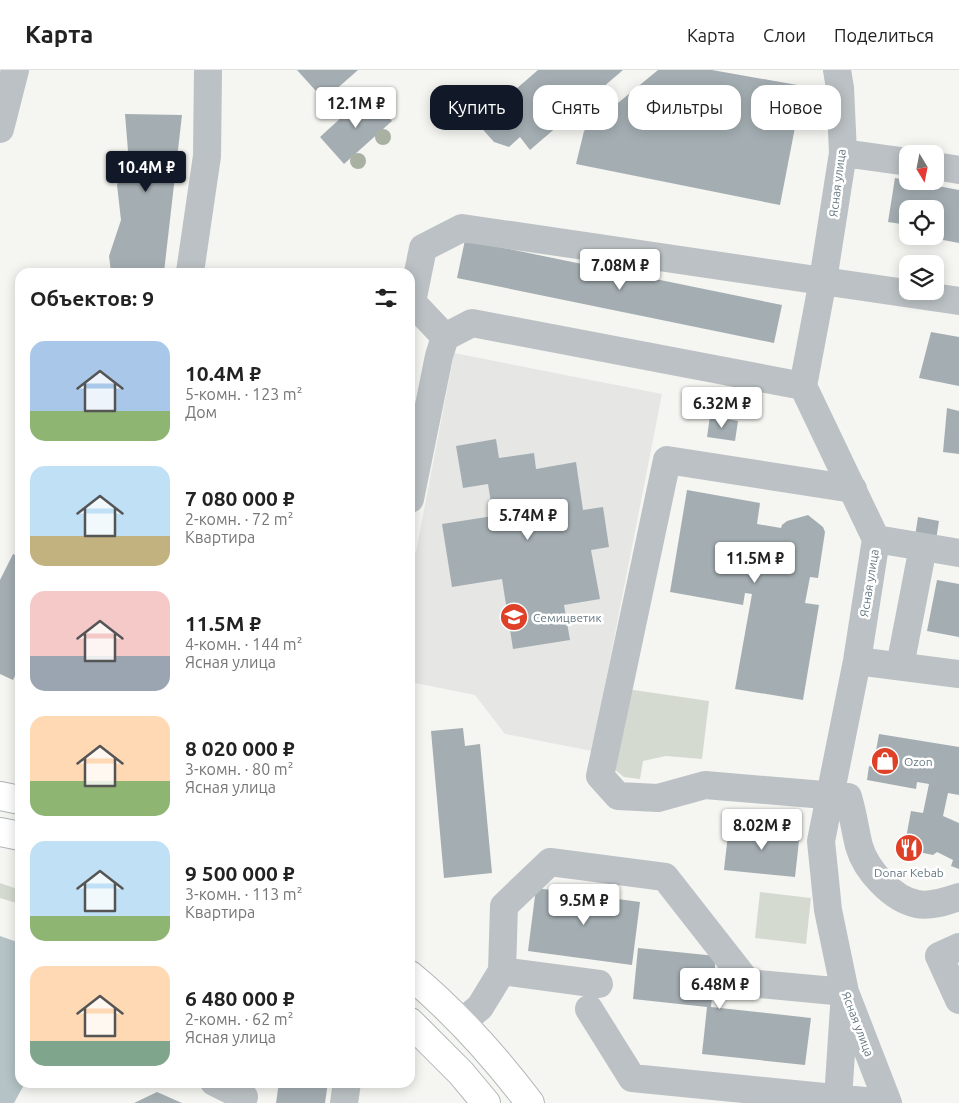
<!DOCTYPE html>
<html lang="ru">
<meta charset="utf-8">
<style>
:root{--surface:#fff;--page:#f2f2f2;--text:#222;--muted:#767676;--line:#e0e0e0;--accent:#111827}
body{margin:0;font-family:Ubuntu,sans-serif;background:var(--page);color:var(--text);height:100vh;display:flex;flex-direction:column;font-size:19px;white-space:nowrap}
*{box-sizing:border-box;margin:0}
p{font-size:16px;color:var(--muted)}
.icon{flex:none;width:28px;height:28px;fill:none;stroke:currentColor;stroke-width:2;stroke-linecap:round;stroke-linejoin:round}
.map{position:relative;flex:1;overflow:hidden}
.panel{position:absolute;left:15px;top:198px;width:400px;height:820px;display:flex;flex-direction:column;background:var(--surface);border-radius:15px;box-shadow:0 2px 12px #0003}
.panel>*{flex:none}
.top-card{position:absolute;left:430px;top:15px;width:454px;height:45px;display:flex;gap:10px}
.needle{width:32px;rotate:170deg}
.tools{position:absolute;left:899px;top:75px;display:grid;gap:10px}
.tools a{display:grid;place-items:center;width:45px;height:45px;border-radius:10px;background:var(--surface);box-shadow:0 2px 12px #0003;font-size:25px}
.price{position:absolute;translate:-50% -42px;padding:0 11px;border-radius:5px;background:#fff;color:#222;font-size:16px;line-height:32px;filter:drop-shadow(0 1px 2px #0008)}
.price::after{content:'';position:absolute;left:50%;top:30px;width:15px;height:11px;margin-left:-8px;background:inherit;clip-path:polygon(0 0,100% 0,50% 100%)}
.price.current{background:var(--accent);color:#fff}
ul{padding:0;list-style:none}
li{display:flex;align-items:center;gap:15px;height:125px;padding:0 15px}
li span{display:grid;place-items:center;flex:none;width:140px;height:100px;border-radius:15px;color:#555}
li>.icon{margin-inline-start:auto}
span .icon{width:60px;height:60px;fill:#fffc;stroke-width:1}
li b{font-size:21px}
h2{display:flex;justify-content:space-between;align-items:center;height:60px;padding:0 15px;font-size:21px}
.pill{padding:0 18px;border-radius:15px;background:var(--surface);box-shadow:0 2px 12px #0003;font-size:18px;line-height:45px}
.pill.current{background:var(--accent);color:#fff}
header{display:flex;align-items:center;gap:30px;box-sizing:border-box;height:70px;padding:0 25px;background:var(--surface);border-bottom:1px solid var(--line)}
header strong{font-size:24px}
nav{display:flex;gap:28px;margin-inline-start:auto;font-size:18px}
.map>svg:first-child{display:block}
</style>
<header>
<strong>Карта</strong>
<nav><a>Карта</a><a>Слои</a><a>Поделиться</a></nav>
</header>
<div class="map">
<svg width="959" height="1033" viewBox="0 0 959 1033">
<rect width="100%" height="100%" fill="#f5f5f1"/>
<!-- built -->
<path fill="#e6e6e5" d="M454 283 662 324 592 681 505 664 475 625 410 612V481L416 482Z"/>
<!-- green -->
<path fill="#d5dad1" d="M627 619 709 631 702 689 666 686 643 691 640 709 624 707 610 696Z
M0 813 20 820V834L0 828Z
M760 822 811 828 806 874 755 868Z"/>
<!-- water -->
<path fill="#b5c3c6" d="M0 866 20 873V1012L25 1013 14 1033H0Z"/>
<!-- building -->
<path fill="#a4aeb2" d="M297 0H358L324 30Z
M538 0H623L530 80 520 67 509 77 494 72 477 53Z
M658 0H712L803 16 780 135 576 94 584 61Z
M367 24 392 51 344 94 320 67Z
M125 44 182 45 164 202H111L109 186 121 150 117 115 128 81Z
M895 108 959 120V173L927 167 935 166V139H908V155L888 152Z
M465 170 782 235 774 273 457 208Z
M931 262 959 267V316L919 308Z
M947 338 959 341V384L943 382Z
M710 346 738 351 735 371 707 367Z
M496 369 499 388 534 383 536 399 576 392 583 440 603 437 609 477 591 480 600 529 564 535 570 570 513 579 502 509 452 517 442 454 493 446 488 414 463 418 456 376Z
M687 420 760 433 757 454 781 458 782 455 787 451 808 445 823 457 825 462 818 508 810 507 805 533 819 535 803 630 735 619 752 524 745 523 743 535 670 522Z
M918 447 939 451 936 470 915 466Z
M13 484 20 487V595L13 610 0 604V510Z
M937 510 959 514V567L927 561Z
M463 658 465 676 480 674 492 803 444 808 431 661Z
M879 664 959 677V725L948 723 943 746 959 753V799L951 796 953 790 937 782 933 785 904 779 911 741 923 743 929 714 917 712 916 719 867 710 869 696 873 697Z
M729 755 800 762 795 807 724 800Z
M536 818 640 832 632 895 528 881Z
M638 878 716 886 711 937 811 948 805 995 702 984 707 937 633 929Z
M279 1012H328L325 1033H276Z
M157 1022 182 1033H134Z"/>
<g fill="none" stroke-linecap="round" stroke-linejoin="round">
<defs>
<path id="major" d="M0 726 20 730
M0 762 20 766
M410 905C455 942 495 987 530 1033
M410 952 461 1003 486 1033"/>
</defs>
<!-- major casing -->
<use href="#major" stroke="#afb5b8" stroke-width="30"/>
<!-- minor -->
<path stroke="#bbc1c4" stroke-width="28" d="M837 0 840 18 843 83 823 210 803 316 876 469 857 591 821 771 828 840 845 922 888 1033
M0 59 15 0
M843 83 908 92
M935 96 959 100
M190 202 207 86 208 0
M803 316 472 253 445 267 412 232 423 178 462 158 959 231
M853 419 667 390 600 706 618 726 658 728 705 715 848 727C853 743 855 760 859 776 866 800 892 829 917 834 930 837 947 831 959 827
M410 429 439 286 445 267
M876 469 959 483
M857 591 959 604
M900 596 923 477
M959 877 939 886 959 930
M502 901 599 914
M589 939 632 1008 885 1033
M461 953 480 937 502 901 504 836 550 792 665 807 748 913 845 922 838 1029
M214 1012 244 1027
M344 1033 347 1012"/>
<!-- major -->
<use href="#major" stroke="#fff" stroke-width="28"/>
</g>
<!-- trees -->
<g fill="#a9b1a3">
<circle cx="383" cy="67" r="8"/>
<circle cx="358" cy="91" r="8"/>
</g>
<!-- icons -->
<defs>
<symbol id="school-disc" viewBox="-11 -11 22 22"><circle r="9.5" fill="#df4128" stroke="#fff"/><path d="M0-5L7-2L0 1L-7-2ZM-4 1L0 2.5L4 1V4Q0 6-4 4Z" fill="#fff"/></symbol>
<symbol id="shop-disc" viewBox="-11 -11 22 22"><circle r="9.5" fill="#df4128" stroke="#fff"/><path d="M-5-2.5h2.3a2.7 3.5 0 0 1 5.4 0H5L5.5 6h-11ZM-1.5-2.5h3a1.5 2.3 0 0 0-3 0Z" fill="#fff"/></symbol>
<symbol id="restaurant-disc" viewBox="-11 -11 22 22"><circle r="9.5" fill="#df4128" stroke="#fff"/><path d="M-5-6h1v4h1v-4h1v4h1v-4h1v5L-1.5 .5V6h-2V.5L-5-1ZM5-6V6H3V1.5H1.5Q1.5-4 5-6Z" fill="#fff"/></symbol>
</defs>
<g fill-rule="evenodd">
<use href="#school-disc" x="498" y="531" width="32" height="32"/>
<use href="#shop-disc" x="869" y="675" width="32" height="32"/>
<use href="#restaurant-disc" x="893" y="762" width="32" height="32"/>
</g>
<g text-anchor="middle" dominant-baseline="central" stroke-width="5" stroke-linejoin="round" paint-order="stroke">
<!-- street labels -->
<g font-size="12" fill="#657882" stroke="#fff">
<text transform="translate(837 113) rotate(-83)">Ясная улица</text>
<text transform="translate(869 513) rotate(-81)">Ясная улица</text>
<text transform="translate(858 954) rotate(69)">Ясная улица</text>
</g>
<!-- poi labels -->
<g font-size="12" fill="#657882" stroke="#fff" text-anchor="start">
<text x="533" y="547">Семицветик</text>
<text x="904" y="691">Ozon</text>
<text x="909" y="802" text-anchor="middle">Donar Kebab</text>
</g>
</g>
</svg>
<div class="tools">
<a><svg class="needle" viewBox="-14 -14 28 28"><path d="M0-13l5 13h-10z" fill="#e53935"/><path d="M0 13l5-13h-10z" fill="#767676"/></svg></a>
<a><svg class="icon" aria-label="locate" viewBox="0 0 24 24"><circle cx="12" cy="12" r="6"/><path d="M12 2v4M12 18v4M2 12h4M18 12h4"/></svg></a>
<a><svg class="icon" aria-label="layers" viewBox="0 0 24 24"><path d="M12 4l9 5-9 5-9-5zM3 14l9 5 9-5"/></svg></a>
</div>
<b class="price" style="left:356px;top:59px">12.1M ₽</b>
<b class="price current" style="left:146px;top:123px">10.4M ₽</b>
<b class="price" style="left:620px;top:221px">7.08M ₽</b>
<b class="price" style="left:722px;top:359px">6.32M ₽</b>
<b class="price" style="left:528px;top:471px">5.74M ₽</b>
<b class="price" style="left:755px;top:514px">11.5M ₽</b>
<b class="price" style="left:762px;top:781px">8.02M ₽</b>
<b class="price" style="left:584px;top:856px">9.5M ₽</b>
<b class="price" style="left:720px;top:940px">6.48M ₽</b>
<div class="top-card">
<a class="pill current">Купить</a>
<a class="pill">Снять</a>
<a class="pill">Фильтры</a>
<a class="pill">Новое</a>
</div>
<section class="panel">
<h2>Объектов: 9<svg class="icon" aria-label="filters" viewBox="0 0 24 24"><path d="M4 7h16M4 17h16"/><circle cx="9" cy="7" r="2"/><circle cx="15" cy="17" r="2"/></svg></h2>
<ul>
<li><span style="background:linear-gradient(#a9c7e8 70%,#8fb573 0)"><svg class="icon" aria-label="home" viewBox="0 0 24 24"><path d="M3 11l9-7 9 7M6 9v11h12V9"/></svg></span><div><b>10.4M ₽</b><p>5-комн. · 123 m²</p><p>Дом</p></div></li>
<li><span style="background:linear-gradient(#bfe0f5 70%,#c2b280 0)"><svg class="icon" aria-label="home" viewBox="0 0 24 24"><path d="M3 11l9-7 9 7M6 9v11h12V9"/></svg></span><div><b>7 080 000 ₽</b><p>2-комн. · 72 m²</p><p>Квартира</p></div></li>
<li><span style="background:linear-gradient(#f6c9c9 65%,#9aa5b1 0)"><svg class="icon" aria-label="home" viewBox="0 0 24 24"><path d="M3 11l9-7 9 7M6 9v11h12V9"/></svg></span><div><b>11.5M ₽</b><p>4-комн. · 144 m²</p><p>Ясная улица</p></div></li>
<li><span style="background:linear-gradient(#ffd9b3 65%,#8fb573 0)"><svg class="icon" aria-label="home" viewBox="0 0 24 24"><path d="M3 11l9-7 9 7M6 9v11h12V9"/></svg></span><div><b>8 020 000 ₽</b><p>3-комн. · 80 m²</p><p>Ясная улица</p></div></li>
<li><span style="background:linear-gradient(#bfe0f5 75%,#8fb573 0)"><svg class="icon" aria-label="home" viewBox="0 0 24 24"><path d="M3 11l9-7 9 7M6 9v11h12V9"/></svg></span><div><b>9 500 000 ₽</b><p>3-комн. · 113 m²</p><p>Квартира</p></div></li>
<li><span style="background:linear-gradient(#ffd9b3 75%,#7fa58c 0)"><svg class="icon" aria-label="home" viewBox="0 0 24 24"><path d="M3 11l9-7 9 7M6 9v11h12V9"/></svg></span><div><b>6 480 000 ₽</b><p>2-комн. · 62 m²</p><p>Ясная улица</p></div></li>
</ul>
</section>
</div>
